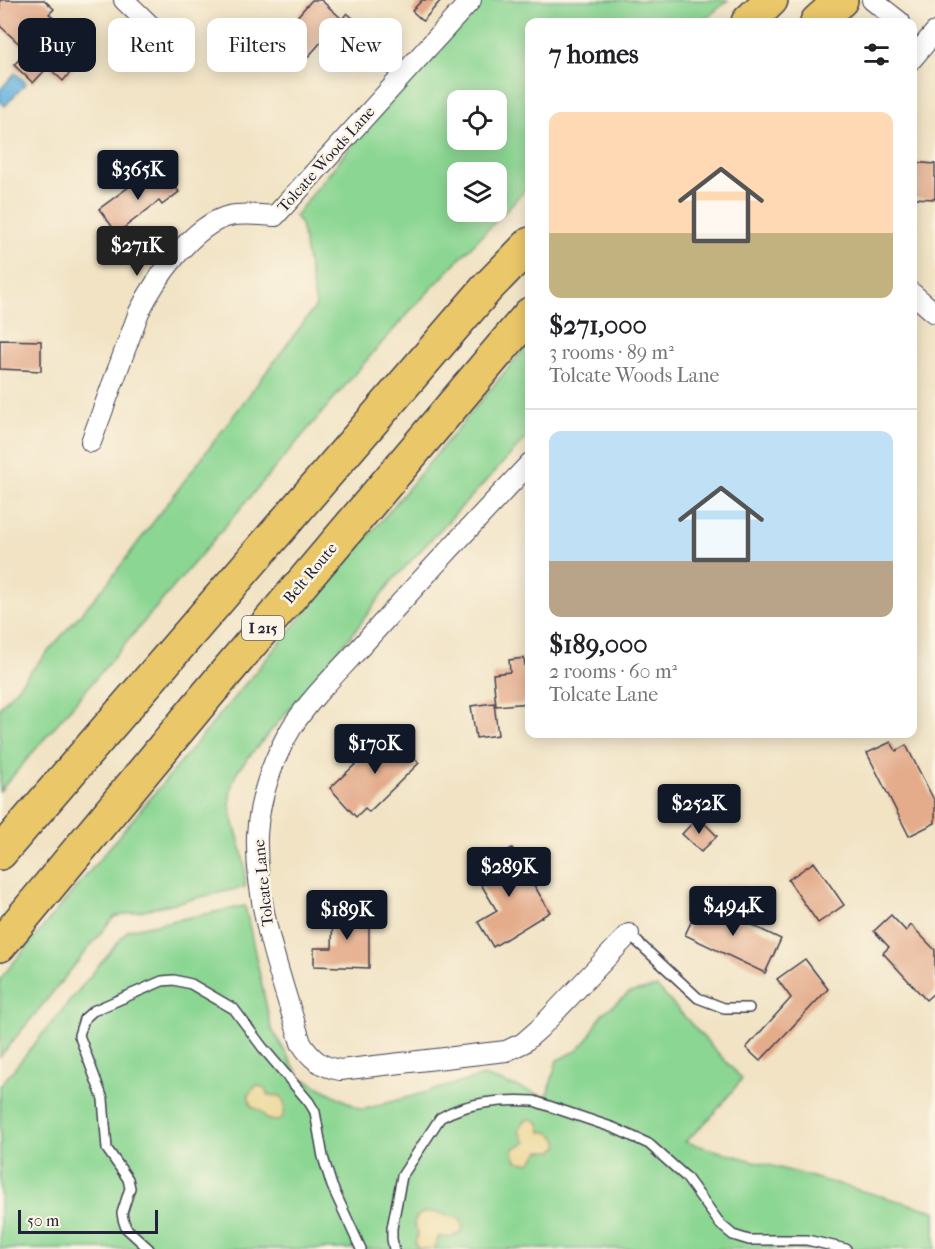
<!DOCTYPE html>
<meta charset="utf-8">
<style>
:root{--surface:#fff;--page:#f6f6f6;--text:#202124;--muted:#757577;--line:#e0e0e0;--accent:#111827}
body{margin:0;font-family:"IM FELL French Canon",serif;background:var(--page);color:var(--text);height:100vh;display:flex;flex-direction:column;font-size:22px;white-space:nowrap}
*{box-sizing:border-box;margin:0}
p{font-size:20px;color:var(--muted)}
.icon{flex:none;width:33px;height:33px;fill:none;stroke:currentColor;stroke-width:2;stroke-linecap:round;stroke-linejoin:round}
.map{position:relative;flex:1;overflow:hidden}
.details{position:absolute;left:525px;top:18px;width:392px;height:720px;display:flex;flex-direction:column;background:var(--surface);border-radius:12px;box-shadow:0 3px 15px #0003}
.details>*{flex:none}
.top-card{position:absolute;left:18px;top:18px;width:417px;height:54px;display:flex;gap:12px}
.buttons{position:absolute;left:447px;top:90px;display:grid;gap:12px}
.buttons a{display:grid;place-items:center;width:60px;height:60px;border-radius:12px;background:var(--surface);box-shadow:0 3px 15px #0003;font-size:30px}
.scale{position:absolute;left:18px;bottom:15px;width:140px;box-sizing:border-box;padding-left:6px;border:3px solid #22223b;border-top:0;font-size:16px;line-height:21px;white-space:nowrap;color:#22223b;-webkit-text-stroke:4px #fcf5e5;paint-order:stroke}
.price{position:absolute;translate:-50% -51px;padding:0 14px;border-radius:6px;background:var(--accent);color:#fff;font-size:20px;line-height:39px;filter:drop-shadow(0 2px 3px #0008)}
.price::after{content:'';position:absolute;left:50%;top:36px;width:18px;height:14px;margin-left:-9px;background:inherit;clip-path:polygon(0 0,100% 0,50% 100%)}
.price.on{background:#222;color:#fff}
ul{padding:0;list-style:none}
li{display:grid;align-content:center;gap:12px;height:318px;padding:0 24px}
li+li{border-top:2px solid var(--line)}
li span{display:grid;place-items:center;height:186px;border-radius:12px;color:#555}
li>.icon{margin-inline-start:auto}
span .icon{width:108px;height:108px;fill:#fffc;stroke-width:1}
li b{font-size:26px}
h2{display:flex;justify-content:space-between;align-items:center;height:72px;padding:0 24px;font-size:26px}
.tag{padding:0 21px;border-radius:12px;background:var(--surface);box-shadow:0 3px 15px #0003;font-size:21px;line-height:54px}
.tag.on{background:var(--accent);color:#fff}
.map>svg:first-child{display:block}
</style>
<div class="map">
<svg width="935" height="1249" viewBox="0 0 935 1249">
<rect width="100%" height="100%" fill="#fcf5e5"/>
<filter id="ink" filterUnits="userSpaceOnUse"><feTurbulence type="fractalNoise" baseFrequency=".0167" numOctaves="2"/><feDisplacementMap in="SourceGraphic" scale="12" xChannelSelector="R" yChannelSelector="G"/><feConvolveMatrix kernelMatrix="1 2 1 2 8 2 1 2 1" color-interpolation-filters="sRGB"/></filter>
<filter id="wash" filterUnits="userSpaceOnUse"><feTurbulence type="fractalNoise" baseFrequency=".008" numOctaves="4" result="noise"/><feDisplacementMap in="SourceGraphic" scale="24" xChannelSelector="R" yChannelSelector="G"/><feGaussianBlur stdDeviation="1.35" result="paint"/><feColorMatrix in="noise" values="0 0 0 0 0 0 0 0 0 0 0 0 0 0 0 0 0 1.4 0 .05"/><feComposite in="paint" operator="in"/></filter>
<g filter="url(#wash)">
<rect width="100%" height="100%" fill="#f1e3c4"/>
<!-- green -->
<path fill="#8ad692" stroke="#567c66" stroke-width="1.5" fill-rule="evenodd" d="M481 0H728L702 22H530L529 186 410 311 365 362 0 791V707L109 581 316 306 301 224 295 216 359 136ZM458 100H496V140H458ZM458 172H496V212H458Z
M529 343V435L392 581 354 632 238 770C219 805 239 827 244 863 246 870 245 879 245 887L114 917 0 1057V979Z
M245 906 271 1028 300 1077 362 1110 484 1076 547 1097 557 1060 577 1051 588 1039 602 1014 629 993 657 987 742 1079 711 1117 685 1142 935 1211V1249H0V1086L128 930Z"/>
<!-- sand -->
<path fill="#eeda9e" stroke="#887e6c" stroke-width="1.5" d="M257 1085 264 1088 268 1095 281 1096C286 1105 287 1113 279 1121L268 1120 261 1111 251 1106 248 1095Z
M528 1119H532L539 1123 541 1132H548L556 1137 559 1145 554 1151H540L530 1163 519 1162 515 1159 513 1151 516 1147 526 1143 519 1131 523 1122Z
M436 1212 460 1219 463 1227 461 1233 449 1238 439 1236 434 1249H419L415 1244 418 1233 414 1223C418 1211 425 1212 436 1212Z"/>
<!-- water -->
<path fill="#66b3df" stroke="#446a8d" stroke-width="1.5" d="M15 73 26 83 5 106 0 101V90Z"/>
<g id="blocks">
<!-- building -->
<path fill="#e4ac8b" d="M0 0H44L54 9 49 14 89 51 63 81 48 67 33 83 14 65 27 51 0 26Z
M312 0H321L342 19 347 13 382 44 367 61 349 45 340 55 323 40 299 67 282 51 293 39 284 31Z
M422 0H441L423 21 412 11Z
M912 162 935 164V199L912 198Z
M165 172 179 192 162 205 159 201 117 233 99 209 145 175 151 183Z
M0 340 41 341V371L0 369Z
M524 658 526 671H530V703L496 706 493 674 510 672 509 660Z
M494 703 498 735 476 738 471 706Z
M390 732 419 763 369 812 365 808 356 817 330 788Z
M891 742 896 751 906 745 935 802V823L909 836 867 753Z
M698 817 717 836 701 852 682 834Z
M512 848 550 912 493 947 478 922 497 911 473 871Z
M814 862 844 905 818 923 788 880Z
M701 901 781 939 765 973 685 935Z
M333 908 369 909V968L314 966V948H332Z
M891 915 906 931 911 925 935 950V992L926 1000 883 953 889 947 874 931Z
M805 959 828 989 760 1061 746 1048 791 998 777 979Z"/>
</g>
</g>
<g filter="url(#ink)">
<use href="#blocks" fill-opacity="0" stroke="#413f50" stroke-width="1.5"/>
<g fill="none" stroke-linecap="round" stroke-linejoin="round">
<defs>
<path id="lane" d="M629 934 698 998 724 1008H749
M149 1249 126 1228 123 1219 122 1213 130 1188 128 1179 107 1149 103 1099 79 1035 84 1019 93 1011 162 981 174 980 191 984 234 1009 263 1048 309 1102 315 1112 323 1157 332 1186 361 1249
M394 1249 392 1239V1228L402 1176 440 1118C466 1102 504 1099 534 1101L614 1128 649 1144 686 1177 721 1225 733 1235 749 1240H807L846 1249"/>
<path id="street" d="M124 0 156 31
M872 0 900 22
M912 59 935 32
M912 293 935 313
M91 442 139 312C155 280 192 225 229 216 243 213 260 215 275 216L471 0
M530 463C475 522 419 581 366 641 341 669 312 696 292 727 273 758 259 799 257 835 255 908 280 975 301 1043 311 1059 321 1067 340 1070L506 1051 523 1043 539 1029 629 934"/>
<path id="highway" d="M748 22 771 0
M817 22 841 0
M0 853 487 288 530 244
M0 945 208 694 530 314"/>
</defs>
<!-- lane casing -->
<use href="#lane" stroke="#413f50" stroke-width="12"/>
<!-- street casing -->
<use href="#street" stroke="#413f50" stroke-width="22"/>
<!-- highway casing -->
<use href="#highway" stroke="#413f50" stroke-width="36"/>
<!-- lane -->
<use href="#lane" stroke="#fff" stroke-width="9"/>
<!-- street -->
<use href="#street" stroke="#fff" stroke-width="20"/>
<!-- highway -->
<use href="#highway" stroke="#eac769" stroke-width="33"/>
</g>
</g>
<g text-anchor="middle" dominant-baseline="central" stroke-width="5" stroke-linejoin="round" paint-order="stroke">
<!-- shield labels -->
<rect fill="#fcf5e5" stroke="#63616e" stroke-width="1.5" x="242" y="616" width="42" height="24" rx="4.5"/>
<g font-size="15" font-weight="bold" fill="#22223b">
<text x="263" y="628">I 215</text>
</g>
<!-- street labels -->
<g font-size="16" fill="#22223b" stroke="#fcf5e5">
<text transform="translate(326 159) rotate(-48)">Tolcate Woods Lane</text>
<text transform="translate(310 573) rotate(-50)">Belt Route</text>
<text transform="translate(263 883) rotate(-96)">Tolcate Lane</text>
</g>
</g>
</svg>
<div class="buttons">
<a><svg class="icon" aria-label="locate" viewBox="0 0 24 24"><circle cx="12" cy="12" r="6"/><path d="M12 2v4M12 18v4M2 12h4M18 12h4"/></svg></a>
<a><svg class="icon" aria-label="layers" viewBox="0 0 24 24"><path d="M12 4l9 5-9 5-9-5zM3 14l9 5 9-5"/></svg></a>
</div>
<div class="scale">50 m</div>
<b class="price" style="left:138px;top:201px">$365K</b>
<b class="price on" style="left:137px;top:277px">$271K</b>
<b class="price" style="left:375px;top:775px">$170K</b>
<b class="price" style="left:699px;top:835px">$252K</b>
<b class="price" style="left:509px;top:898px">$289K</b>
<b class="price" style="left:733px;top:937px">$494K</b>
<b class="price" style="left:347px;top:941px">$189K</b>
<div class="top-card">
<a class="tag on">Buy</a>
<a class="tag">Rent</a>
<a class="tag">Filters</a>
<a class="tag">New</a>
</div>
<section class="details">
<h2>7 homes<svg class="icon" aria-label="filters" viewBox="0 0 24 24"><path d="M4 7h16M4 17h16"/><circle cx="9" cy="7" r="2"/><circle cx="15" cy="17" r="2"/></svg></h2>
<ul>
<li><span style="background:linear-gradient(#ffd9b3 65%,#c2b280 0)"><svg class="icon" aria-label="home" viewBox="0 0 24 24"><path d="M3 11l9-7 9 7M6 9v11h12V9"/></svg></span><div><b>$271,000</b><p>3 rooms · 89 m²</p><p>Tolcate Woods Lane</p></div></li>
<li><span style="background:linear-gradient(#bfe0f5 70%,#b9a48a 0)"><svg class="icon" aria-label="home" viewBox="0 0 24 24"><path d="M3 11l9-7 9 7M6 9v11h12V9"/></svg></span><div><b>$189,000</b><p>2 rooms · 60 m²</p><p>Tolcate Lane</p></div></li>
</ul>
</section>
</div>
